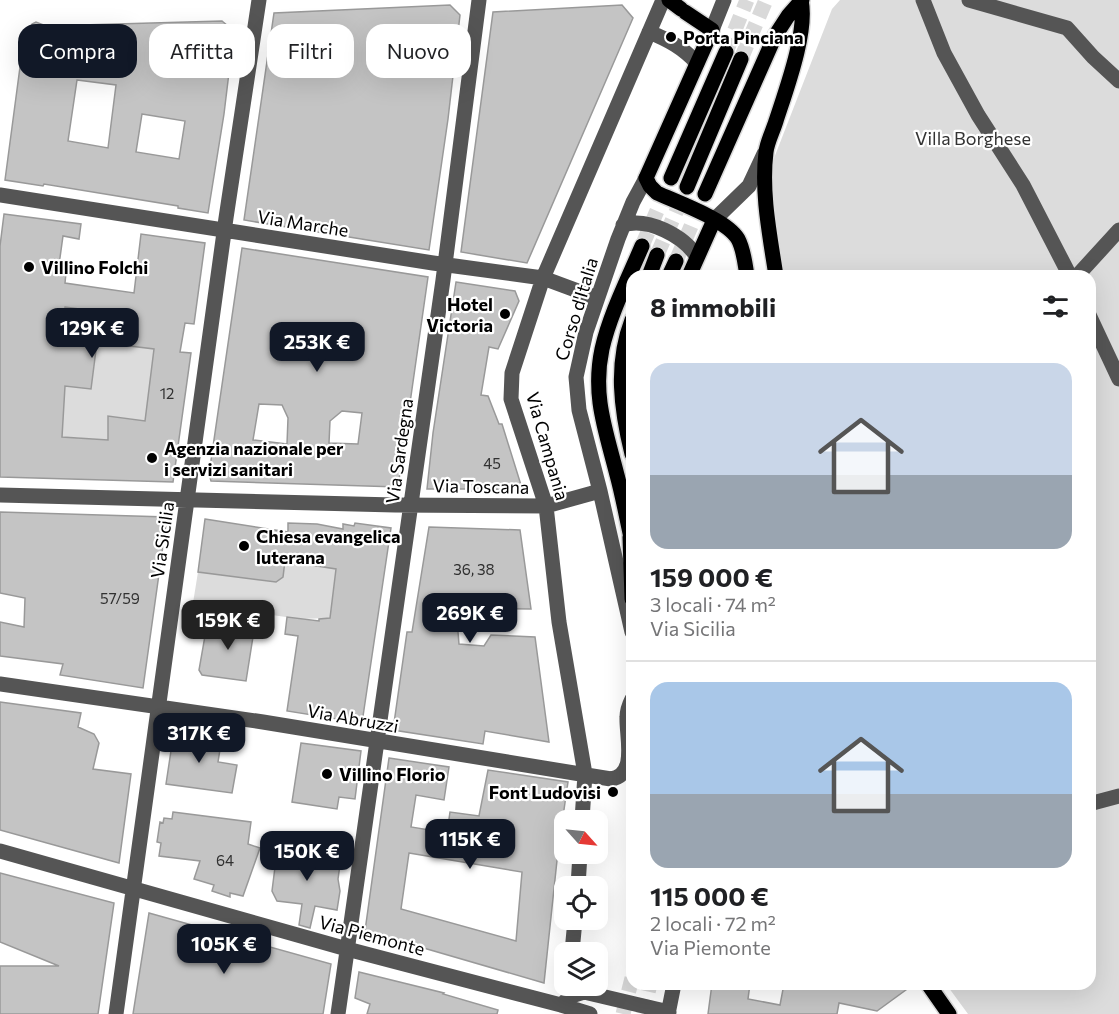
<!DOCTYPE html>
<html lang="it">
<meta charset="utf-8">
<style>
:root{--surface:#fff;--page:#f2f2f2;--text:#202124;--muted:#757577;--line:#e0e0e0;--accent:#111827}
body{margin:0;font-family:Commissioner,sans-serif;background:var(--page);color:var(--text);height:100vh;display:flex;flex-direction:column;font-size:22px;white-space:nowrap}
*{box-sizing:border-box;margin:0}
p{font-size:20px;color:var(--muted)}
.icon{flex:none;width:33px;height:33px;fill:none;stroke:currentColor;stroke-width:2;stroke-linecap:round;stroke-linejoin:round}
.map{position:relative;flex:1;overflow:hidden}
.side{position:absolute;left:626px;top:270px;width:470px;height:720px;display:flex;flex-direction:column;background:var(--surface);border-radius:18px;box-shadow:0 6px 24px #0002}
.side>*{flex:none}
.top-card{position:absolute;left:18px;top:24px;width:518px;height:54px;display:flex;gap:12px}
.needle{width:39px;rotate:117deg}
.buttons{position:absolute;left:554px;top:810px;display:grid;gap:12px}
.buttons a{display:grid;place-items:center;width:54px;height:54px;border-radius:12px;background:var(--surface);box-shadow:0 6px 24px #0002;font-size:30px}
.price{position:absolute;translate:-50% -51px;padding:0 14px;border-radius:12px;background:var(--accent);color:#fff;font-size:20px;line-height:39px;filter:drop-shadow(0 2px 3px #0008)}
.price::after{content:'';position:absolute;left:50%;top:36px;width:18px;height:14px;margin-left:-9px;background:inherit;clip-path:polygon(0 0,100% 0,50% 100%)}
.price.current{background:#222;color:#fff}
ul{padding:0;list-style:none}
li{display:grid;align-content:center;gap:12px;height:318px;padding:0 24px}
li+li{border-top:2px solid var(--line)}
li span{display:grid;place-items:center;height:186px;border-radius:18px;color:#555}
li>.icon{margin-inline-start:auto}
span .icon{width:108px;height:108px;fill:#fffc;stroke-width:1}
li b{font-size:26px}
h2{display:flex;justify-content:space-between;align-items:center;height:72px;padding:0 24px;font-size:26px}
.tag{padding:0 21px;border-radius:18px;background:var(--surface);box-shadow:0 6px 24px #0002;font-size:21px;line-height:54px}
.tag.current{background:var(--accent);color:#fff}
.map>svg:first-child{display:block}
</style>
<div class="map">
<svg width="1119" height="1014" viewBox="0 0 1119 1014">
<rect width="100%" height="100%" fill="#fff"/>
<!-- green -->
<path fill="#dcdcdc" d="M840 0H1119V1014H968L946 984H1089V276H780L769 171 832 9Z
M97 342 154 349 144 435 132 433V419L108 416V440L55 436 0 377 91 389Z
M285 561 336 569 330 618 299 619 193 603 198 572 276 582 283 577Z"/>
<!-- building -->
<path fill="#c4c4c4" stroke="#999" stroke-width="1.5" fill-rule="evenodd" d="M450 5 460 15 448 119 429 250 244 220 274 13Z
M622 5 633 18 527 263 461 252 493 12Z
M222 21 234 31 224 114 208 213 178 208V206L44 184 43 186 5 180 24 37 32 24 36 22 46 26ZM77 80 116 85 108 148 68 141ZM142 114 185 121 179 159 136 152Z
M4 214 81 224 79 239 63 236 58 272 66 273 65 283 134 293 141 234 205 243 194 324 185 323 180 352 191 353 173 482 0 477V246ZM65 307 100 312 97 342 61 337ZM97 342 154 349 145 421 108 416V440L62 437 65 386 91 389Z
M242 248 428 277 398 487 211 481 209 474ZM259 404 282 405 288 418 287 444 253 440ZM342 411 362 413 358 444 329 443 330 421Z
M456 282 515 291 519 301 498 349 489 347 481 395 488 396 499 424H502L521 485 509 489 469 491V489H427L433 433Z
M0 512 167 517 143 688 60 675 63 664 0 656V622L24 627 25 598 0 593Z
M205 519 288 532V523L317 524 343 529V524L354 526 355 523 391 528 362 723 287 711 298 636 285 634 287 617 319 621V619L330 618 336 569 285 561 283 577 276 582 198 572Z
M429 527 520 530 531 609 456 608 459 644 484 646 491 635 535 637 549 742 485 731 483 744 393 730 407 632H412Z
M232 620 255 624 246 681 202 675 199 670 206 630 212 631 214 622 231 625Z
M0 702 81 713 78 727 94 734 99 743 93 769 131 774 119 863 0 830Z
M174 731 222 737 218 762 237 765 232 793 166 784Z
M301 743 361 751 355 799 339 797 337 809 292 802Z
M389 758 449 767 444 800 416 795 411 827 447 833 450 812 479 816 488 770 568 782 558 851 544 983 365 931ZM409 853 522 872 516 941 401 909Z
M173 812 251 822 248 844 260 848 243 896 230 893V897L212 891 214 885 194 879 200 861 159 856 161 843 157 842 160 822 163 823 164 818 172 819Z
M277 851 341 858 338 879 340 891 337 910 315 906 310 928 299 925 302 904 277 901 272 891Z
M0 873 114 903 98 1014H0V966H59L0 942Z
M149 913 331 964 323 1014H133Z
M359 972 444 993 443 994 498 1010 497 1014H367L370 1004 355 998Z
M712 984H750L748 999 780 1005 784 984H914L877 1011 839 1003 837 1014H708Z"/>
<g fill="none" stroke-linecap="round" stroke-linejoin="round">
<!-- major-tunnel -->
<path stroke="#d9d9d9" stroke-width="15" stroke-dasharray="15 8" stroke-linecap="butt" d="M726 52 747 0
M741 59 766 0
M642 246 671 178
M657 255 687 187
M676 261 705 194
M623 1014 632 978
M643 1014 650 984"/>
<defs>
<path id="major" d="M669 0 681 9
M685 12 712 30 646 178 650 186 657 193C679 203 727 220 738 239 744 250 745 264 747 276
M671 178 726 52
M687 187 741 59
M705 194 775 36 788 16 802 0
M649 276 657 255
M669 276 676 261
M689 276 714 220
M776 276C770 236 761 193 766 152 767 142 773 131 776 121 786 90 808 31 801 0
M632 320C615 364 621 409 632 454
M630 537 632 599
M632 542C627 520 623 497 617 475 606 431 592 396 602 349 610 314 628 279 642 246
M928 984 949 1014"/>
</defs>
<!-- major casing -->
<use href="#major" stroke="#dbdbdb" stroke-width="18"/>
<!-- minor -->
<path stroke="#555" stroke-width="15" d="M923 0 944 53 978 115 1023 185 1070 276
M969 0 1067 28 1093 57 1119 81
M712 30 724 0
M649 32C669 40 683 48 697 63
M0 195 433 263 543 278 597 298
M714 220 749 186 764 154
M623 225C648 217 684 236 697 257
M1077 276 1119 230
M1089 315 1119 379
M0 495 395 505 546 506 600 491
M632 632 600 491 579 410 576 377 586 332 618 239 633 202 646 178
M0 684 263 722 611 779C638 775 626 736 627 717 627 710 629 705 632 699
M1089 804 1119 796
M582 820 585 774 559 622 546 506 511 399 512 373 543 278 663 0
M0 851 347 949 561 1005 590 1014
M578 886 580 854
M572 952 575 920
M561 1005 571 996 584 992 669 1012
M116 1014 226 218 259 0
M338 1014 443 280 479 0
M668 1014 674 984"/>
<!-- major -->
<use href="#major" stroke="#000" stroke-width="15"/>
</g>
<!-- markers -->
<g fill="#000" stroke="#fff" stroke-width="2">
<circle cx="671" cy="37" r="6"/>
<circle cx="29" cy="267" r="6"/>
<circle cx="505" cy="314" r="6"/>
<circle cx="152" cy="458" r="6"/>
<circle cx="244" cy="546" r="6"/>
<circle cx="327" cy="774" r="6"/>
<circle cx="613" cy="792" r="6"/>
</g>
<g text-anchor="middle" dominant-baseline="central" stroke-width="4.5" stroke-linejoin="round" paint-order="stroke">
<!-- number labels -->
<g font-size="15" fill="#313131">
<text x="167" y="393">12</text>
<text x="492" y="463">45</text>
<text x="474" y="569">36, 38</text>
<text x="120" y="598">57/59</text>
<text x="225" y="860">64</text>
</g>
<!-- poi labels -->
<g font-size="18" font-weight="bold" fill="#000" stroke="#fff" text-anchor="start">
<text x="683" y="37">Porta Pinciana</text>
<text x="41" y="267">Villino Folchi</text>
<text x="493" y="304" text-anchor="end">Hotel<tspan x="493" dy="21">Victoria</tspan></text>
<text x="164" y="448">Agenzia nazionale per<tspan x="164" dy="21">i servizi sanitari</tspan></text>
<text x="256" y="536">Chiesa evangelica<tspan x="256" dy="21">luterana</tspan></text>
<text x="339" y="774">Villino Florio</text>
<text x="601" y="792" text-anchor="end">Font Ludovisi</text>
</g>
<!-- park labels -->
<g font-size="18" fill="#333" stroke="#fff">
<text x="973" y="138">Villa Borghese</text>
</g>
<!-- street labels -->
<g font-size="18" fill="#000" stroke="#fff">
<text transform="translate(303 223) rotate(9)">Via Marche</text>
<text transform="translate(576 309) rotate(-73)">Corso d'Italia</text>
<text transform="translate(548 446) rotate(74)">Via Campania</text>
<text transform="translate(399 451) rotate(-82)">Via Sardegna</text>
<text transform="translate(481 486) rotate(1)">Via Toscana</text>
<text transform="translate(162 540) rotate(-82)">Via Sicilia</text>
<text transform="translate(353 718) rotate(10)">Via Abruzzi</text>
<text transform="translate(372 935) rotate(15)">Via Piemonte</text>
</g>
</g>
</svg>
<div class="buttons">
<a><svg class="needle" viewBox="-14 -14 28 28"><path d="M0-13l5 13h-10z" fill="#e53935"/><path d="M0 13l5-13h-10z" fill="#757577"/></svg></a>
<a><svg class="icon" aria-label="locate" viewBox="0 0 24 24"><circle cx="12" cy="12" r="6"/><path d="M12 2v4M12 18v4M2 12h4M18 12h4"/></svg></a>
<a><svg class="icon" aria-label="layers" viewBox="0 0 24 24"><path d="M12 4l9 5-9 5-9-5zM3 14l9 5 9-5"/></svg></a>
</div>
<b class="price" style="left:92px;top:359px">129K €</b>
<b class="price" style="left:317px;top:373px">253K €</b>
<b class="price" style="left:470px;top:644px">269K €</b>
<b class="price current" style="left:228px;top:651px">159K €</b>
<b class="price" style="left:199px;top:764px">317K €</b>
<b class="price" style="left:470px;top:870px">115K €</b>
<b class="price" style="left:307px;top:882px">150K €</b>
<b class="price" style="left:224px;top:975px">105K €</b>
<div class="top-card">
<a class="tag current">Compra</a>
<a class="tag">Affitta</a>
<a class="tag">Filtri</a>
<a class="tag">Nuovo</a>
</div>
<section class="side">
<h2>8 immobili<svg class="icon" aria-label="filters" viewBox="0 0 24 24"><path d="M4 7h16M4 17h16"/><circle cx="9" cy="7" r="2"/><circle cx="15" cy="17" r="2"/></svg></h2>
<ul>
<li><span style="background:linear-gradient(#c9d6e8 60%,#9aa5b1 0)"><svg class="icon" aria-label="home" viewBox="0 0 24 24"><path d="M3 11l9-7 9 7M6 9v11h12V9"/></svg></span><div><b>159 000 €</b><p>3 locali · 74 m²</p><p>Via Sicilia</p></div></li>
<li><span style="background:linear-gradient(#a9c7e8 60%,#9aa5b1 0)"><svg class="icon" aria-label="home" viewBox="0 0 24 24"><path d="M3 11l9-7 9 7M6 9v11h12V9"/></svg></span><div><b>115 000 €</b><p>2 locali · 72 m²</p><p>Via Piemonte</p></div></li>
</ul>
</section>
</div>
